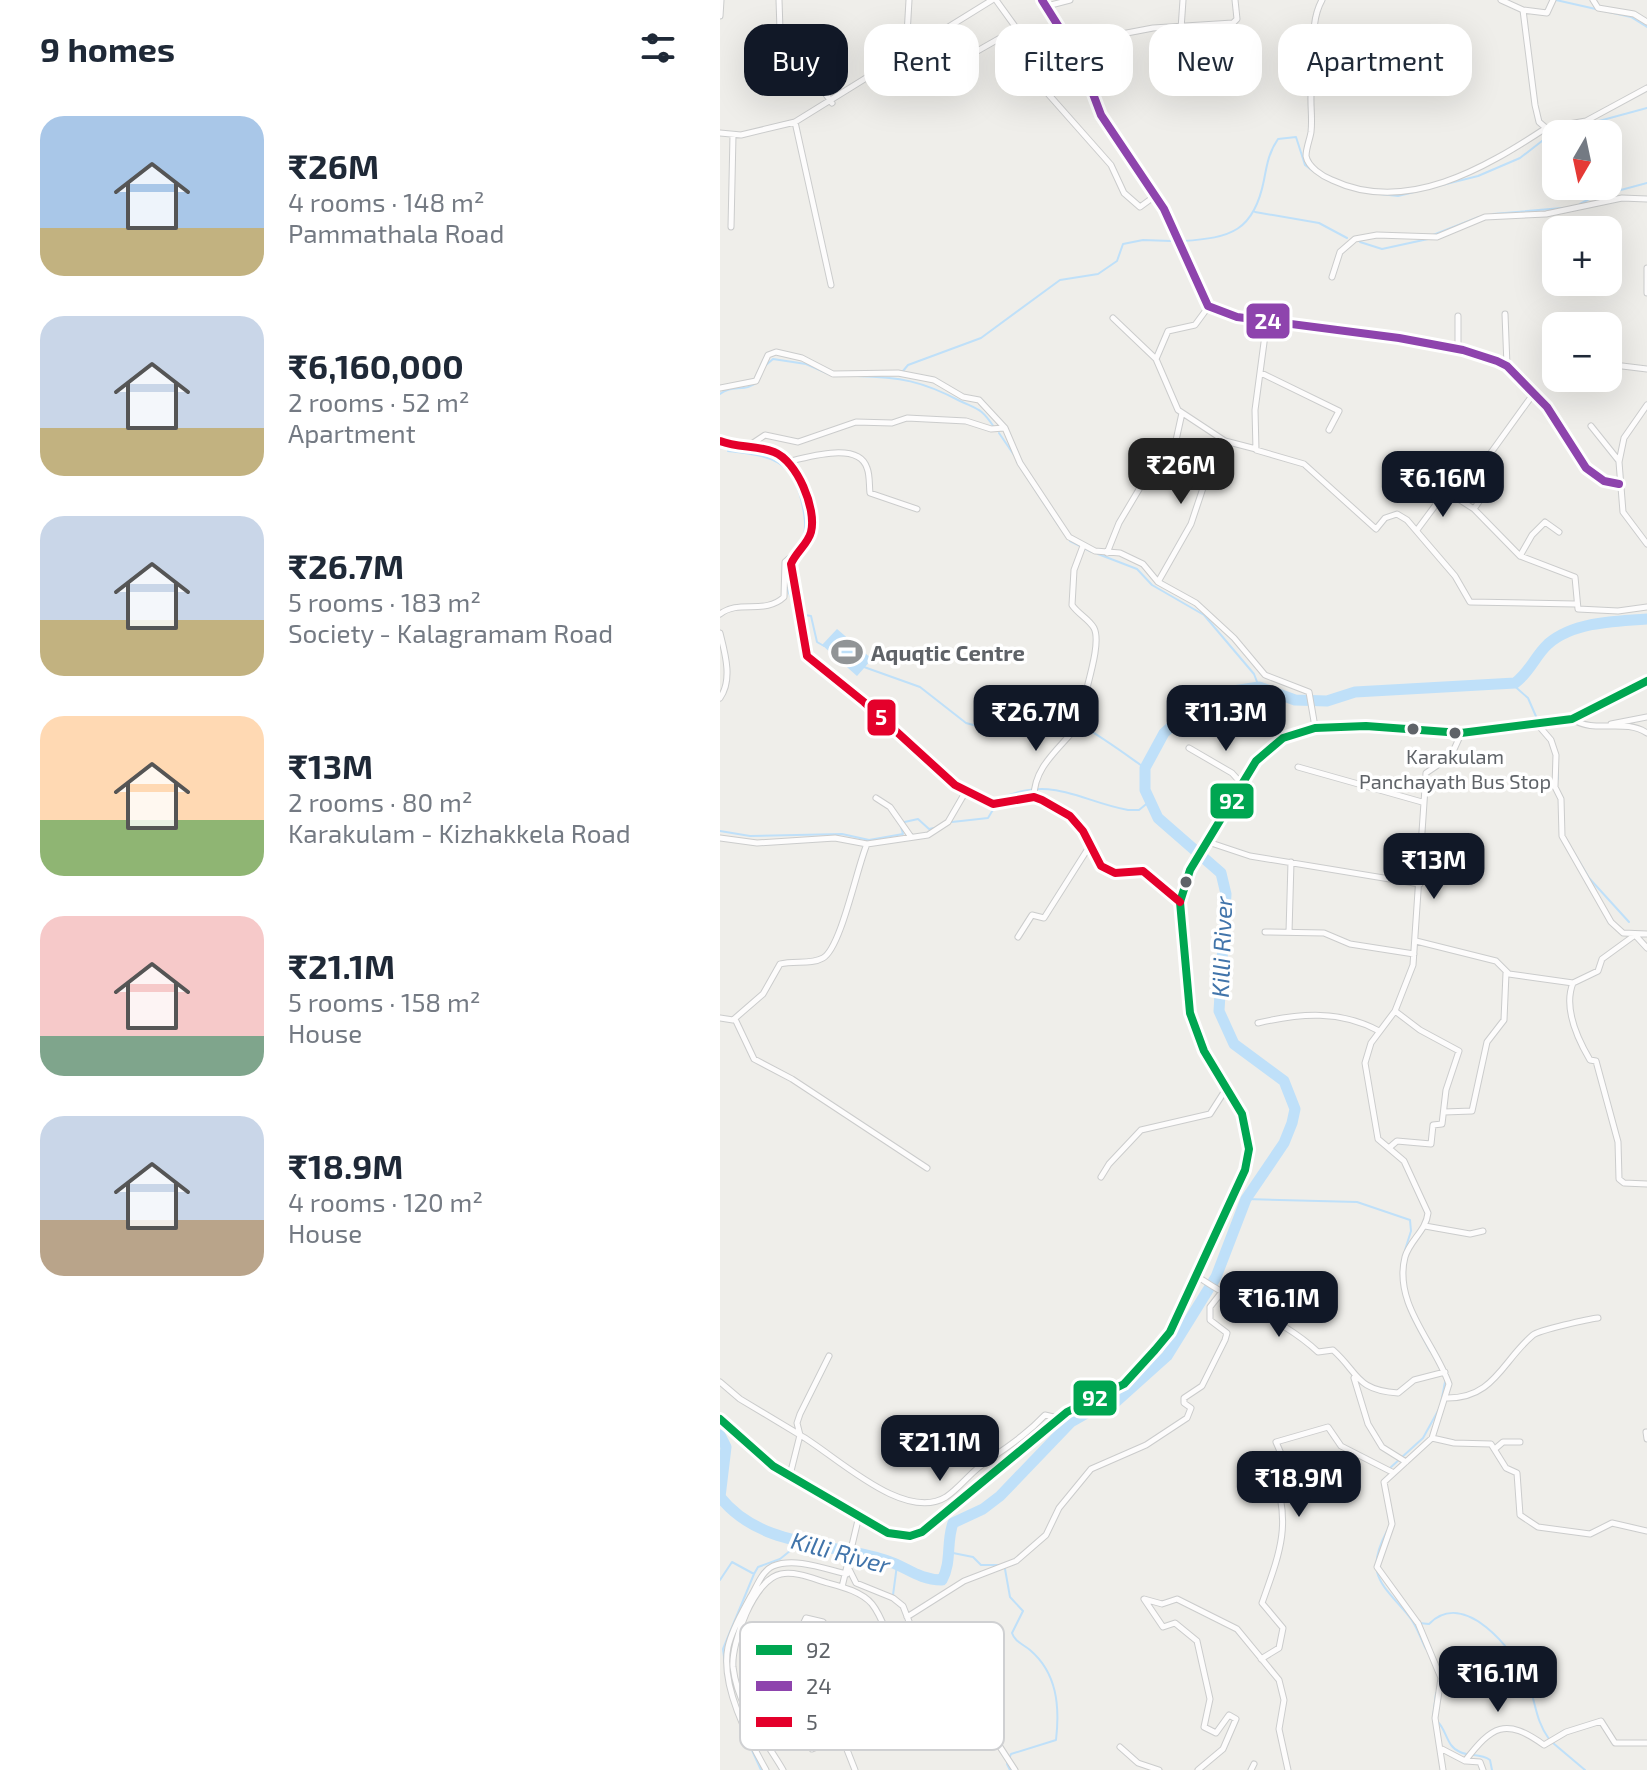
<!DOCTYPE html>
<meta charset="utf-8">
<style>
:root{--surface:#fff;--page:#f2f2f3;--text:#1f2937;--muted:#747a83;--accent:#111827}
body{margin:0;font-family:"Exo 2",sans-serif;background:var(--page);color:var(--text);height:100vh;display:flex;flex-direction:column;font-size:30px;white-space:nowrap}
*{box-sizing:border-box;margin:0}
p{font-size:26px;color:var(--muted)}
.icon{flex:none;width:44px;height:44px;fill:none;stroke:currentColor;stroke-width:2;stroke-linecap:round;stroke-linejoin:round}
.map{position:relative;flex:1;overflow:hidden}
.sheet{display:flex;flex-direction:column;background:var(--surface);width:720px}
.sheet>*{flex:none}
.guide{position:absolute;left:24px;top:24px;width:760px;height:72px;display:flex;gap:16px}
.needle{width:52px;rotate:189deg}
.buttons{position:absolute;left:822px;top:120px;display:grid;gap:16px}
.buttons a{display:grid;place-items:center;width:80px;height:80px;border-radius:16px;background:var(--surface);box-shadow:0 8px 32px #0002;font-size:40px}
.price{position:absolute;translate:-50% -68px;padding:0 18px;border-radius:16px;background:var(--accent);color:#fff;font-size:26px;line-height:52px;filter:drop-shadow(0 2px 4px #0008)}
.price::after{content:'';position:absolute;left:50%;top:48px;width:24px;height:18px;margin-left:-12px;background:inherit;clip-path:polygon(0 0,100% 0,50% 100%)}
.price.on{background:#222;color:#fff}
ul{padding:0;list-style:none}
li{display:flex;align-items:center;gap:24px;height:200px;padding:0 40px}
li span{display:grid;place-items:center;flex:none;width:224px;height:160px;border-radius:24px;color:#555}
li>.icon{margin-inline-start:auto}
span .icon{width:96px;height:96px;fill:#fffc;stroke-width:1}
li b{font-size:34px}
h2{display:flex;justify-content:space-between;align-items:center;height:96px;padding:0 40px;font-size:34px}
.chip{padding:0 28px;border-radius:24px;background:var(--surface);box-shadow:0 8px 32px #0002;font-size:28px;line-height:72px}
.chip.on{background:var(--accent);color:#fff}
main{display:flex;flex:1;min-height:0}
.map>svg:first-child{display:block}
</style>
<main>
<section class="sheet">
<h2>9 homes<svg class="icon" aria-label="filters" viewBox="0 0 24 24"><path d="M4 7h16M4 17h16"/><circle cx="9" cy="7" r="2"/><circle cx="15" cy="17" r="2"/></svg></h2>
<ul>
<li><span style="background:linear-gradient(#a9c7e8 70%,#c2b280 0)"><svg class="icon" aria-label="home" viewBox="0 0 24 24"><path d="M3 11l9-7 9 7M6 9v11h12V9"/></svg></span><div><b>₹26M</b><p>4 rooms · 148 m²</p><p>Pammathala Road</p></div></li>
<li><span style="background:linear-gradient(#c9d6e8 70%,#c2b280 0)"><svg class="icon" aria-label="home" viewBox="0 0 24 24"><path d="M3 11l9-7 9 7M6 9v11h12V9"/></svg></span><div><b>₹6,160,000</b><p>2 rooms · 52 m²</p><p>Apartment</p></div></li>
<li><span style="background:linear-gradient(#c9d6e8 65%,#c2b280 0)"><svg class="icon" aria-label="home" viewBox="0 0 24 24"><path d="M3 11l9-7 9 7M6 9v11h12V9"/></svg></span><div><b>₹26.7M</b><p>5 rooms · 183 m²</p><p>Society - Kalagramam Road</p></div></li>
<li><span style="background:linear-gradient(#ffd9b3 65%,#8fb573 0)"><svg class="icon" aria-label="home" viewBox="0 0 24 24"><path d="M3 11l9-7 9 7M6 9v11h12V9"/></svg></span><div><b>₹13M</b><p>2 rooms · 80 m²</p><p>Karakulam - Kizhakkela Road</p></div></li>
<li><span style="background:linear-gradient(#f6c9c9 75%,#7fa58c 0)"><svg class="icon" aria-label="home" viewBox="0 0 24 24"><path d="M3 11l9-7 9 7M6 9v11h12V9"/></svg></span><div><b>₹21.1M</b><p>5 rooms · 158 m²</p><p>House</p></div></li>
<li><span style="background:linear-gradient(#c9d6e8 65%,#b9a48a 0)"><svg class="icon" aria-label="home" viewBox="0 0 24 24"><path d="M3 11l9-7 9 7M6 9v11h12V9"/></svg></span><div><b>₹18.9M</b><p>4 rooms · 120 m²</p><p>House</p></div></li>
</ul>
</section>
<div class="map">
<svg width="927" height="1770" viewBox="0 0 927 1770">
<rect width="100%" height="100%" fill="#efeeea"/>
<!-- green -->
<path fill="#d8ebd6" d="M323 48 332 60 314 73 304 62Z"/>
<!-- water -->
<path fill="#bfe0f9" d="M117 629 152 659 137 676 102 645Z"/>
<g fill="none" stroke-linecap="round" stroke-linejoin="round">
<!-- stream -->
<path stroke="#bfe0f9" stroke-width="2" d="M836 0 911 17 927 27
M651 193 678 196 758 176 800 158 831 134 927 108
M860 204 871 198 927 183
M535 212 599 223 627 238
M773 214 842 208
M713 235 759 217
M463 241C511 238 534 231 544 180 547 164 549 152 558 139L576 137 585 165 593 171
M640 242 662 249 708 239
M46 365 53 359 86 364 111 375
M183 371 188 365 261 338 340 280 378 274 397 261 403 244 423 240 451 241
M137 376C180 377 202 381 240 401 259 410 261 408 274 427
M0 394C12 384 27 393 38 381
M279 433 294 455
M8 451C48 456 72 457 82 503 84 512 87 524 84 534 82 541 74 548 70 555
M301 468 339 526
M350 541 372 552
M378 554 417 569 432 585 484 615 534 674 539 687
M67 582 68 568
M67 588 75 608
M85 615 91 616 97 642 104 646
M144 667 200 687 246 723 257 726 270 721 298 726 308 722 312 709C337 702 403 753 425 768
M791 683 808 698 818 721
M838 779V765
M279 799C333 775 359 801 408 810H419L430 801
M232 822 268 818 274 808
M0 831 30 836 122 834 149 840 183 834 180 823 198 819 209 829 214 828
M847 841 869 878 909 922
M526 1199 637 1202 690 1220 691 1231 685 1250
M691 1315 710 1351
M721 1403 725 1382
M670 1468 703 1438 719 1409
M667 1531C644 1574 661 1583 688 1615 697 1625 700 1638 706 1649
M228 1552 253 1557 261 1565H280
M285 1569 290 1597 303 1611 292 1633C295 1642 303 1644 310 1650 337 1673 340 1706 336 1740L291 1754 287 1764 290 1770
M0 1580 12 1562 34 1574 38 1567 60 1559 81 1542
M173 1595 177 1565
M185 1617 198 1652
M699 1623 709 1624C744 1588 794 1650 807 1680 816 1701 815 1720 829 1739
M206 1672 209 1686 227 1692
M8 1687 3 1649 34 1574
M254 1711 269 1735
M713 1718 716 1693
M718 1722C727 1731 726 1746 740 1752 750 1757 760 1753 770 1760L772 1770
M833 1743 865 1770
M30 1746 41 1770"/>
<!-- river -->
<path stroke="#bfe0f9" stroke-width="11" d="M0 1435 6 1447 0 1497C39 1547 111 1543 165 1560 188 1567 196 1579 222 1580 232 1562 226 1542 233 1523L263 1509 280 1496 351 1422 372 1410 388 1409 447 1356 496 1277 526 1199 564 1143 572 1123 575 1109 564 1081 514 1044 499 1011 506 894 501 873 438 818 425 790V768L444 733 487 695 539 687 575 700 607 701 635 692 795 683C810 672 815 656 828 644 853 622 895 621 927 619"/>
<defs>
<path id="minor" d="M59 0 60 30 112 103
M276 0 312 50 299 61 391 165 404 193 420 207 435 196
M322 0 361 62 381 115 444 209 488 306 517 317 679 338 743 350 777 361 787 366 827 407 866 468 884 481 899 484
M602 0C588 25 597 56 592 84 589 100 593 115 591 132 590 139 586 148 586 156 588 167 602 176 612 180 686 215 765 168 826 128
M781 0 803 10 815 105 819 122 826 128 866 121 927 88
M873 0 878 8 914 14 927 22
M327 6 350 0
M803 10 827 13 833 0
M0 16 1 0
M461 29 463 0
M349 44 433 28 513 23 517 19 515 0
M186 52 189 0
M162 71 175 91 231 66 296 29
M505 82 507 24
M75 122 111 285
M0 133 21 135 75 122 272 0
M11 227 13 135
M927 268V293
M612 277 620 252 635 239 657 235 717 237 765 217 826 214 902 198 927 199
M489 306 475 325 448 331 436 359 458 410 505 441 536 449
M785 314 787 366
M393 318 436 359
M547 320 535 410 536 450 584 464 656 529 665 518 677 514 687 520 735 576 750 602 855 604
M738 349V316
M894 365 927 369
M541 373 619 411 609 430
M0 388 36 381 48 355 56 352 82 358 113 374 178 373 214 380 243 397 259 400 285 428 300 463 349 537 375 551 400 553 423 564 438 582 476 603 514 638 545 675 589 692 595 727
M927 405 904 438 899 462 903 512 927 544
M871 426 899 461
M30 445 45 435 78 442 136 422 172 423 187 418 246 421 271 429 284 428
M770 454 814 393
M70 461C89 457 139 441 147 468 150 475 149 485 150 493L197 509
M754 509 771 484
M697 530 726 491 754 509 800 556
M839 532 825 522 812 535 800 556 855 577 858 609 898 611 927 607
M387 553 399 523 421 486 451 463 462 413
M438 582 471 524 483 488 505 441
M0 614C19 599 45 615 64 597L65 562 71 557
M0 633C5 653 13 680 0 698
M852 719C875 734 904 718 927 733
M891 724 927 717
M818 725 831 740 836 755 835 787 841 799 842 836 891 922 903 933 927 934
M469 748 512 773 521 783
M578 767 702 802
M314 797C314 764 344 746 360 722 361 699 383 646 374 628 369 619 358 614 352 605L354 570 363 546
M156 798 170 807 191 837
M0 838 37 843 115 838 147 844 208 835 228 822 246 791
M488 842 530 856 700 884
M545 932 604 933 630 944 694 954
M569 932 571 862
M298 937 312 915 324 918 369 847
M696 941 776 961 789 974 853 983C843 1008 857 1038 870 1060L876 1061 898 1142 899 1179 904 1183 927 1184
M853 983 878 971 882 959 915 935 927 948
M0 1018 13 1020 43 994 60 964C74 960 91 965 103 958 121 948 137 867 147 844
M15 1019 34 1059 72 1079 207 1168
M538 1023C581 1013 620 1010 659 1031
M724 1112 752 1111 767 1042 784 1020 786 973
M670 1147 677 1141 711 1144 713 1125 722 1124 726 1090 739 1051 700 1030 675 1011
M381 1177 389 1164 421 1130 490 1114 506 1089
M705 1226 750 1234 763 1231
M477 1276C516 1304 563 1319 598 1352L613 1350C639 1373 635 1390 678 1393L694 1380 725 1372
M109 1356 80 1414 77 1423 80 1435C115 1455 184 1523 226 1497 238 1489 247 1477 258 1468 283 1449 302 1439 325 1415L338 1418
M634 1378 648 1424 662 1447 686 1462
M0 1382 20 1399 80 1435 70 1475
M726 1398C774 1399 782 1361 813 1335 819 1330 869 1319 878 1318
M926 1432 927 1439
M712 1438 734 1443 771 1444 786 1468 797 1473 800 1515 818 1527 870 1534 892 1523 927 1531
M776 1448 783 1442H800
M128 1567 136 1583 173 1598 183 1606 214 1686 247 1696 295 1770
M122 1587 139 1516
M187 1617 244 1581 296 1561 326 1535 339 1508 371 1469 426 1445 467 1418 471 1408 464 1403V1398L482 1386 505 1340 507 1333 490 1320V1307L501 1293
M697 1622 657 1567 672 1524 664 1482 712 1438 729 1384C715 1343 673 1304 685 1257 690 1240 706 1231 708 1213L684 1161 658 1139 645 1063 651 1043 675 1011 693 965 706 773 731 756 741 734
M698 1623 721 1678 715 1718 723 1770
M541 1659 559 1648 563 1628 542 1603C559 1555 572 1525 554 1475L562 1456 556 1442 608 1427 621 1446 672 1472
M122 1737 92 1749 70 1699 64 1664 86 1618 103 1622 113 1634 149 1723
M400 1747 418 1763 439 1770
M722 1749 745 1761C772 1726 785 1717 824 1745L846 1732 881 1721 895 1743H927
M746 1761 760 1762 763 1770
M46 1770C28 1738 0 1685 8 1647 12 1629 23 1611 31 1596 37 1586 42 1571 53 1566 75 1557 105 1569 127 1574
M63 1770C43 1736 18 1708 13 1667 11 1643 34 1579 61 1574 76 1571 94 1579 108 1583 123 1587 142 1592 152 1604 167 1623 178 1670 188 1694L192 1708 149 1723 122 1737 135 1770
M478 1770 503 1749 516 1719 509 1715 496 1733 484 1727 490 1699 477 1641 455 1623 443 1627 424 1599 442 1604 457 1599 517 1629 559 1680 564 1700 559 1729 568 1770
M531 1770 534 1764"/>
<path id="secondary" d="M0 441C17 448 37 445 54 452 77 461 97 509 91 532 88 544 76 552 71 564L87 656 144 702 235 785 273 804 314 797 322 800 350 816 363 831 381 866 395 873 423 871 460 902"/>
<path id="primary" d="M0 1419 53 1466 168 1533 190 1536 202 1532 347 1412 404 1384 435 1350 450 1332 525 1170 529 1149 522 1114 484 1051 470 1013 460 902 470 870 536 761 563 738 595 728 646 726 741 733 852 719 927 681"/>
</defs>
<!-- minor casing -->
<use href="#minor" stroke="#cbcccc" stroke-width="7"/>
<!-- secondary casing -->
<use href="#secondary" stroke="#cacacb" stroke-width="10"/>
<!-- primary casing -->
<use href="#primary" stroke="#d7ceb8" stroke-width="11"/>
<!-- minor -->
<use href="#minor" stroke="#fdfcfc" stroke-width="5"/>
<!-- secondary -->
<use href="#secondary" stroke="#fdfcfc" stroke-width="8"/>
<!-- primary -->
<use href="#primary" stroke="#f4f2e9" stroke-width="9"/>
<defs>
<path id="bus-1" d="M0 1419 53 1466 168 1533 190 1536 202 1532 347 1412 404 1384 435 1350 450 1332 525 1170 529 1149 522 1114 484 1051 470 1013 460 902 470 870 536 761 563 738 595 728 646 726 741 733 852 719 927 681"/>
<path id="bus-2" d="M322 0 361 62 381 115 444 209 488 306 517 317 679 338 743 350 777 361 787 366 827 407 866 468 884 481 899 484"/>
<path id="bus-3" d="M0 441C17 448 37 445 54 452 77 461 97 509 91 532 88 544 76 552 71 564L87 656 144 702 235 785 273 804 314 797 322 800 350 816 363 831 381 866 395 873 423 871 460 902"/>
</defs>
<!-- bus-1 casing -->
<use href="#bus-1" stroke="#fff" stroke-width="14"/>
<!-- bus-2 casing -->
<use href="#bus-2" stroke="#fff" stroke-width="14"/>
<!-- bus-3 casing -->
<use href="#bus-3" stroke="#fff" stroke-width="14"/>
<!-- bus-1 -->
<use href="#bus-1" stroke="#00a651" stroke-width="8"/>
<!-- bus-2 -->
<use href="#bus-2" stroke="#8e44ad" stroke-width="8"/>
<!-- bus-3 -->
<use href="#bus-3" stroke="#e4002b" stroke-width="8"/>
</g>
<!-- icons -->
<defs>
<symbol id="stadium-bare" viewBox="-9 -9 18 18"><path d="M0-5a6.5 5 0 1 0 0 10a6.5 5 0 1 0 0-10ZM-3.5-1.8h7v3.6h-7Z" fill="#919496" stroke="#fff" stroke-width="2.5" paint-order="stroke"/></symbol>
</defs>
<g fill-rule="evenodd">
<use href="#stadium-bare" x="105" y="630" width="44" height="44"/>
</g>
<!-- markers -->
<g fill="#5f6368" stroke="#fff" stroke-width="3">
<circle cx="693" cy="729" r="7"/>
<circle cx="735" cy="733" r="7"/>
<circle cx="466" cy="882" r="7"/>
</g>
<g text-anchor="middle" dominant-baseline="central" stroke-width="7" stroke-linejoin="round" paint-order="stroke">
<!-- bus labels -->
<g font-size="20" fill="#5f6368" stroke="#fff">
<text x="735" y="756">Karakulam<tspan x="735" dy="25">Panchayath Bus Stop</tspan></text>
</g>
<!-- poi labels -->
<g font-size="22" font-weight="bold" fill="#5f6368" stroke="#fff" text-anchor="start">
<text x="151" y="652">Aquqtic Centre</text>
</g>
<!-- water labels -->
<g font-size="24" font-style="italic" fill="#4174aa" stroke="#fff">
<text transform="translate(501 947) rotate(-88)">Killi River</text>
<text transform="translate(121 1552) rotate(15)">Killi River</text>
</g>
</g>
<!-- legend -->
<rect x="20" y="1622" width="264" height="128" rx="12" fill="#fff" stroke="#cfd0d2" stroke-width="2"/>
<rect x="36" y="1645" width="36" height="10" fill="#00a651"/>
<rect x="36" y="1681" width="36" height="10" fill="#8e44ad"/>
<rect x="36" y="1717" width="36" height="10" fill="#e4002b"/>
<g font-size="22" fill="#5f6368">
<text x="86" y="1658">92</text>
<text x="86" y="1694">24</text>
<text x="86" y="1730">5</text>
</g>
<g stroke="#fff" stroke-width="3">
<rect x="525" y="302" width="46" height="38" rx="8" fill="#8e44ad"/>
<rect x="146" y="698" width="31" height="39" rx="8" fill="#e4002b"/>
<rect x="489" y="782" width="46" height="38" rx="8" fill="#00a651"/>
<rect x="352" y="1379" width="46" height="38" rx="8" fill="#00a651"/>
</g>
<g font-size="22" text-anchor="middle" font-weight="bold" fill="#fff">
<text x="548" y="329">24</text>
<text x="161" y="725">5</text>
<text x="512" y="809">92</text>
<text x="375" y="1406">92</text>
</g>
</svg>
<div class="buttons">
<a><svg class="needle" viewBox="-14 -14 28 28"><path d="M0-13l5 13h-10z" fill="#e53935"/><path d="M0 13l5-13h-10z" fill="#747a83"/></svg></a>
<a>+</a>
<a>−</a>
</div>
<b class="price on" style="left:461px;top:506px">₹26M</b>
<b class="price" style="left:723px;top:519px">₹6.16M</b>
<b class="price" style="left:316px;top:753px">₹26.7M</b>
<b class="price" style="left:506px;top:753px">₹11.3M</b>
<b class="price" style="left:714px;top:901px">₹13M</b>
<b class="price" style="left:559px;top:1339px">₹16.1M</b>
<b class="price" style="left:220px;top:1483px">₹21.1M</b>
<b class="price" style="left:579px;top:1519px">₹18.9M</b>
<b class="price" style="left:778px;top:1714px">₹16.1M</b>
<div class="guide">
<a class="chip on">Buy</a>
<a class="chip">Rent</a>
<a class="chip">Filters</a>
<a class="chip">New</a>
<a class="chip">Apartment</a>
</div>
</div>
</main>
